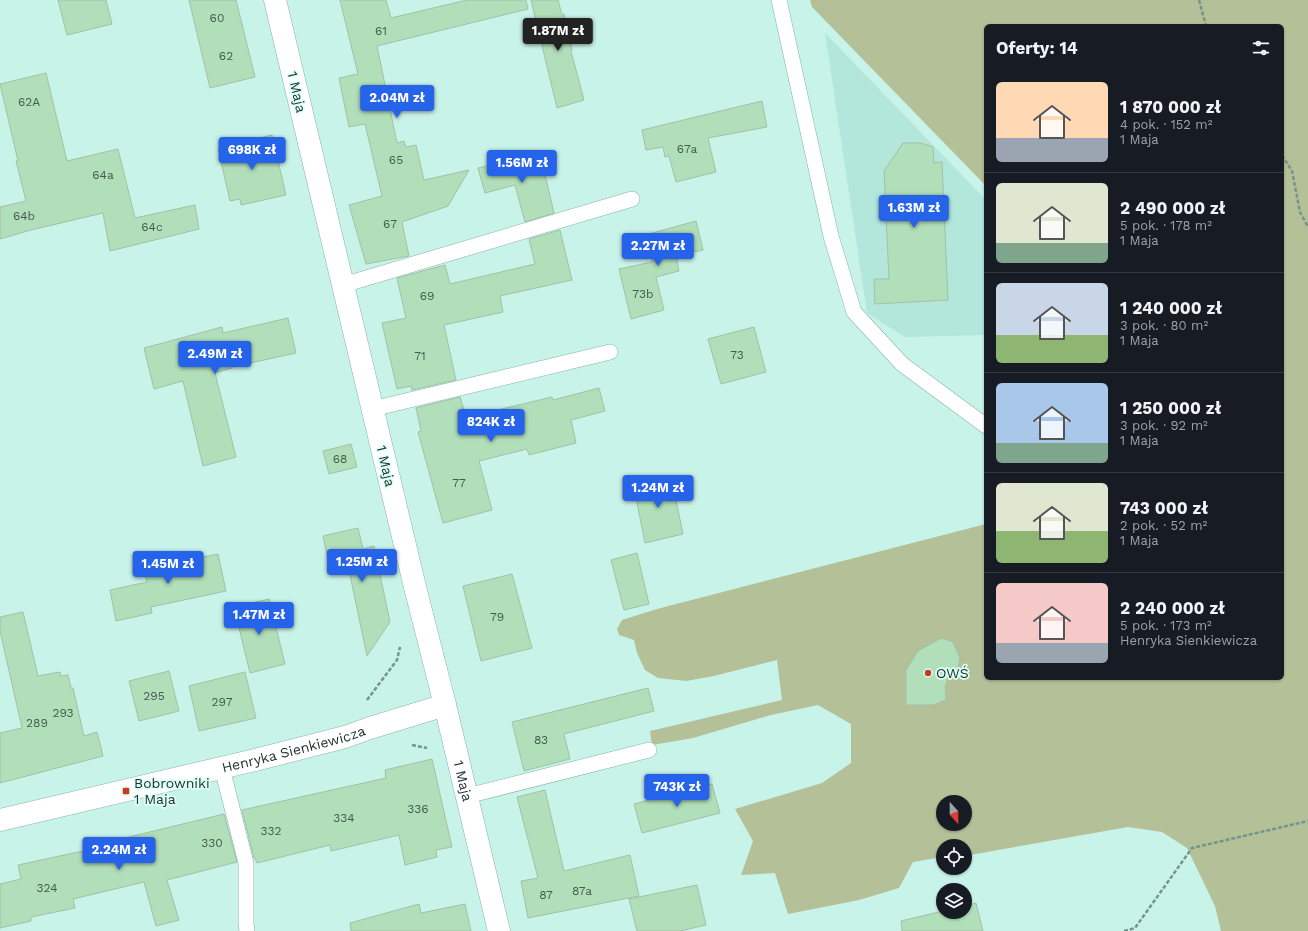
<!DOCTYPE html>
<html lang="pl">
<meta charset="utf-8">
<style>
:root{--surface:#171b24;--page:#20242c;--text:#f1f3f6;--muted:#9ea1a6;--line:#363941;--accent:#2563eb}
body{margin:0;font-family:"Work Sans",sans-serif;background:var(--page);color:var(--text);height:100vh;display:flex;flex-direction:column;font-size:15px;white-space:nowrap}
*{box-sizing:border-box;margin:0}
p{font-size:13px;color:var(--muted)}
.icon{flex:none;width:22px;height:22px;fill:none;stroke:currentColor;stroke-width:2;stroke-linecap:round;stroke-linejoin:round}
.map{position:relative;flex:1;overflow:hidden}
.details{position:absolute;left:984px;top:24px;width:300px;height:656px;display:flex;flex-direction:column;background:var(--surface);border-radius:6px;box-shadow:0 1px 3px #0004}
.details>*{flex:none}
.needle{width:26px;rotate:159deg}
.controls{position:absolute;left:936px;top:795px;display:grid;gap:8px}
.controls a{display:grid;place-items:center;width:36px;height:36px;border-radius:50%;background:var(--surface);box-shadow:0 1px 3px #0004;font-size:20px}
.price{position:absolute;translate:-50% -34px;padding:0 9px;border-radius:4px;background:var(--accent);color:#fff;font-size:13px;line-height:26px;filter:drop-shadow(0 1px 2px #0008)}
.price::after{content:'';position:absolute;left:50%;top:24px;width:12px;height:9px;margin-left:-6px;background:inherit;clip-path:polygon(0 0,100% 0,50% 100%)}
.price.on{background:#222;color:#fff}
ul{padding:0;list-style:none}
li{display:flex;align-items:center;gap:12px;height:100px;padding:0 12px}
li+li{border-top:1px solid var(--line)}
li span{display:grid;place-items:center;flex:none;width:112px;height:80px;border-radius:6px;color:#555}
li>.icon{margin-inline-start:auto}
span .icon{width:48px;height:48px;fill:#fffc;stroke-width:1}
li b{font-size:17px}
h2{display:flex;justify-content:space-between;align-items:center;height:48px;padding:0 12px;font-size:17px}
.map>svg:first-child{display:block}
</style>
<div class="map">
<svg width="1308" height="931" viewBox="0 0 1308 931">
<rect width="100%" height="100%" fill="#c8f3e9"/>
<!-- built -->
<path fill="#b3e7db" d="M825 33 986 200V335L905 337 867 313Z"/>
<!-- green -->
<path fill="#b4c097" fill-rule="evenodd" d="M810 0H1308V931H1221L1215 906 1187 848 1162 832 1128 827 970 855H965V846H943V857L913 862 899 888 859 900 788 914 775 873 741 875 753 841 735 809 822 783 851 763V724L818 705 771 715 693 738 652 745 650 731 782 700 777 660 714 676 686 681 658 678 645 670 637 653 634 640 619 635 617 629 622 620 657 609 986 524V678H1282V26H986V186L812 7ZM943 802H965V824H943Z"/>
<!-- building -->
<path fill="#b1dfb9" stroke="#a3c0a8" d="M58 0H106L112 24 67 35Z
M189 0H236L255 77 210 88Z
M340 0H386L391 18 467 0H526L528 9 377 46 397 143 404 141 406 147 416 145 424 180 469 170 448 206 402 222 409 256 366 264 349 205 382 196 365 124 349 127 339 78 358 74Z
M531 0H558L562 15 564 14 572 50 571 51 584 100 557 108Z
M46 73 67 161 118 149 135 218 195 205 199 229 110 251 103 213 31 230 0 239V207L26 201 16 161H18L0 84Z
M762 101 767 127 708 138 716 172 676 182 669 156 665 157 663 147 646 150 642 130Z
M272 135 286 195 241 205 240 199 230 201 218 148Z
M903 143H921L933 147 934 163 942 162 948 300 875 304 874 279H889L884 171Z
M540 153 554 213 525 222 515 185 485 193 478 168Z
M696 221 703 250 676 256 679 271 656 277 664 310 631 319 619 269 652 262 645 235Z
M560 230 572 280 500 296 503 312 444 325 456 380 412 390 411 386 397 389 382 323 406 318 397 278 445 265 450 284 535 264 529 239Z
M288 318 296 353 232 367V368L215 373 236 457 203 466 183 381 154 389 144 348 222 327 223 333Z
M754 327 766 372 721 384 708 339Z
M599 388 605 411 571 420 576 443 529 455 527 449 479 461 492 510 443 523 418 432 421 431 416 408 460 397 464 410 466 409 468 417 552 397 553 400Z
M351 444 357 467 329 474 323 451Z
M671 476 683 534 645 543 633 483Z
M358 528 363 549 374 546 390 622 367 656 346 556 328 560 323 536Z
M168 553 170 564 218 554 226 591 151 607 152 613 116 621 110 590 147 582 141 559Z
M637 553 649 604 624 610 611 560Z
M512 574 532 648 481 661 463 586Z
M269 599 285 664 250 673 234 607Z
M23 612 38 676 60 672 61 676 68 675 71 688H73L84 736 97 732 103 756 0 783V733L22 728 0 631V617Z
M941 638 953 642 960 658 958 669 949 674 945 687 946 700 933 705H906V670L918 651Z
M169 671 179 711 139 721 129 681Z
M245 672 256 718 199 731 189 686Z
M648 688 654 711 564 734 570 759 524 771 512 722Z
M432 759 452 847 436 850 437 857 405 865 399 835 331 851 330 845 257 863 255 858H254L242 810 386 778 385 770Z
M712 784 720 813 642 833 634 804Z
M545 790 564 871 630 855 639 896 528 918 521 881 538 878 517 797Z
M224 814 237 862 167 880 179 920 156 926 144 882 73 899 75 908 31 917V921L0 928V884L21 879 18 865 92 849V848L133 836Z
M697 885 706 925 680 931H637L629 899Z
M976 903 983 931H902L901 921 943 911 965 912V906Z
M419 904 421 913 465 904 471 931H351L350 923Z"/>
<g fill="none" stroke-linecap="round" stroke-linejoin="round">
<defs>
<path id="lane" d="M779 0 831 236 854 312 902 364 986 426
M343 285 632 199
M372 409 610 352
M222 768 246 863V924L247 931
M467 796 649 750"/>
<g id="street">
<path id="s1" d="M445 705 499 931"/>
</g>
<g id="secondary">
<path id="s2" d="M0 820 259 759 345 737 370 728 445 705 415 587 275 0"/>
</g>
</defs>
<!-- lane casing -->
<use href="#lane" stroke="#89b3a9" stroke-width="16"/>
<!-- street casing -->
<use href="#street" stroke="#89b3a9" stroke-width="23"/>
<!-- secondary casing -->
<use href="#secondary" stroke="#89b3a9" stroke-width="23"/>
<!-- path -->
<path stroke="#75948d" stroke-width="2.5" stroke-dasharray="4 2" stroke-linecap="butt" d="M1199 0 1206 26
M1282 155 1292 171 1300 212 1308 227
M367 700 397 660 400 647
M412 745 427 748
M1124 931 1135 928 1192 848 1308 821"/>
<!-- lane -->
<use href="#lane" stroke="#fff" stroke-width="15"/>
<!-- street -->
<use href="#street" stroke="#fff" stroke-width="22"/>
<!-- secondary -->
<use href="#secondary" stroke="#fff" stroke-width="22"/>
</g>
<!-- markers -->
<g fill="#c73b23" stroke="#dcfff6" stroke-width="1.5">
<circle cx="928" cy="673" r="4"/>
<rect x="122" y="787" width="8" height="8" rx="2"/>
</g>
<g text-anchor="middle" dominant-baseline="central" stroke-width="3.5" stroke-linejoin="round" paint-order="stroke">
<!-- number labels -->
<g font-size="12" fill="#445c4f">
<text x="217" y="18">60</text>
<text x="381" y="31">61</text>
<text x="226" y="56">62</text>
<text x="29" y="102">62A</text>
<text x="687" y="149">67a</text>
<text x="396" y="160">65</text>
<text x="103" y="175">64a</text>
<text x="24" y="216">64b</text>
<text x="390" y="224">67</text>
<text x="152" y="227">64c</text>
<text x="643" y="294">73b</text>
<text x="427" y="296">69</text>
<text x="737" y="355">73</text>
<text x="420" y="356">71</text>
<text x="340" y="459">68</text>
<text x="459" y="483">77</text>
<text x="497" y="617">79</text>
<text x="154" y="696">295</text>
<text x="222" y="702">297</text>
<text x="63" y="713">293</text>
<text x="37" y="723">289</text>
<text x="541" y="740">83</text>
<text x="418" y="809">336</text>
<text x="344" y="818">334</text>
<text x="271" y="831">332</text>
<text x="212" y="843">330</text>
<text x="47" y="888">324</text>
<text x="582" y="891">87a</text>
<text x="546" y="895">87</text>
</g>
<!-- street labels -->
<g font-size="14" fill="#1f302c" stroke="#dcfff6">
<text transform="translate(297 92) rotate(77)">1 Maja</text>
<text transform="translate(386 466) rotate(77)">1 Maja</text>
<text stroke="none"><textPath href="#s2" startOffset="302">Henryka Sienkiewicza</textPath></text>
<text stroke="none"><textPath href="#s1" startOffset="78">1 Maja</textPath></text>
</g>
<!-- poi labels -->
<g font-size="14" fill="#1f302c" stroke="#dcfff6" text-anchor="start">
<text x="936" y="673">OWŚ</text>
<text x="134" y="783">Bobrowniki<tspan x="134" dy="16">1 Maja</tspan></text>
</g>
</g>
</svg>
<div class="controls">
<a><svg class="needle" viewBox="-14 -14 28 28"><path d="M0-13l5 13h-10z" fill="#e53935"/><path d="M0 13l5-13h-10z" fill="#9ea1a6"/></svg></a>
<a><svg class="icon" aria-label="locate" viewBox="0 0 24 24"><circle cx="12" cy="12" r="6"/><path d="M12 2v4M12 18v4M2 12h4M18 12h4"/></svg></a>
<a><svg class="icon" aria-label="layers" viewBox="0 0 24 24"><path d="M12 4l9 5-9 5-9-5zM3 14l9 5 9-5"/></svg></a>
</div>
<b class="price on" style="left:558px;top:52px">1.87M zł</b>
<b class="price" style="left:397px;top:119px">2.04M zł</b>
<b class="price" style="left:252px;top:171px">698K zł</b>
<b class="price" style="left:522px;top:184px">1.56M zł</b>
<b class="price" style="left:914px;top:229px">1.63M zł</b>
<b class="price" style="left:658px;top:267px">2.27M zł</b>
<b class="price" style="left:215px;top:375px">2.49M zł</b>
<b class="price" style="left:491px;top:443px">824K zł</b>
<b class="price" style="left:658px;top:509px">1.24M zł</b>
<b class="price" style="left:362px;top:583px">1.25M zł</b>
<b class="price" style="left:168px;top:585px">1.45M zł</b>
<b class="price" style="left:259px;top:636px">1.47M zł</b>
<b class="price" style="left:677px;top:808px">743K zł</b>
<b class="price" style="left:119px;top:871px">2.24M zł</b>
<section class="details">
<h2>Oferty: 14<svg class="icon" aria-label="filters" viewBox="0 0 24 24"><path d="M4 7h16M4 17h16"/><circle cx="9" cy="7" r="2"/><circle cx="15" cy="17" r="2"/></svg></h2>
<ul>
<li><span style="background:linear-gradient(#ffd9b3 70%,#9aa5b1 0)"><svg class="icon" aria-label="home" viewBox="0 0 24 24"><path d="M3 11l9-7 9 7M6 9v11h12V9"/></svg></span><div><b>1 870 000 zł</b><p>4 pok. · 152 m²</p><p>1 Maja</p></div></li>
<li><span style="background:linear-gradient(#dfe7d0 75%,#7fa58c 0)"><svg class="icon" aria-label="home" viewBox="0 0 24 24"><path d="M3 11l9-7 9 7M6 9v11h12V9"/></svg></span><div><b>2 490 000 zł</b><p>5 pok. · 178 m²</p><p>1 Maja</p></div></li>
<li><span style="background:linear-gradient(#c9d6e8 65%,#8fb573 0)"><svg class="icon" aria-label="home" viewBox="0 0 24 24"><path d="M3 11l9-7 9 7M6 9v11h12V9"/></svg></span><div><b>1 240 000 zł</b><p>3 pok. · 80 m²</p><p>1 Maja</p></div></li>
<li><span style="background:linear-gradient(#a9c7e8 75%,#7fa58c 0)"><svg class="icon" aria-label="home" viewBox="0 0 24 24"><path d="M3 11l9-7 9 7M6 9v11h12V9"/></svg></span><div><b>1 250 000 zł</b><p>3 pok. · 92 m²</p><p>1 Maja</p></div></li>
<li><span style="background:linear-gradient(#dfe7d0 60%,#8fb573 0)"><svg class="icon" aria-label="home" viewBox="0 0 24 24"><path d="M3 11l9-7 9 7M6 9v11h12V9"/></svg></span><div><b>743 000 zł</b><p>2 pok. · 52 m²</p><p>1 Maja</p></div></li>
<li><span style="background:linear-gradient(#f6c9c9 75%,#9aa5b1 0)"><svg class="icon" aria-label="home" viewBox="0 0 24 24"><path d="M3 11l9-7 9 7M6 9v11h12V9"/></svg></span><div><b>2 240 000 zł</b><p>5 pok. · 173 m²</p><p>Henryka Sienkiewicza</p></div></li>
</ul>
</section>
</div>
